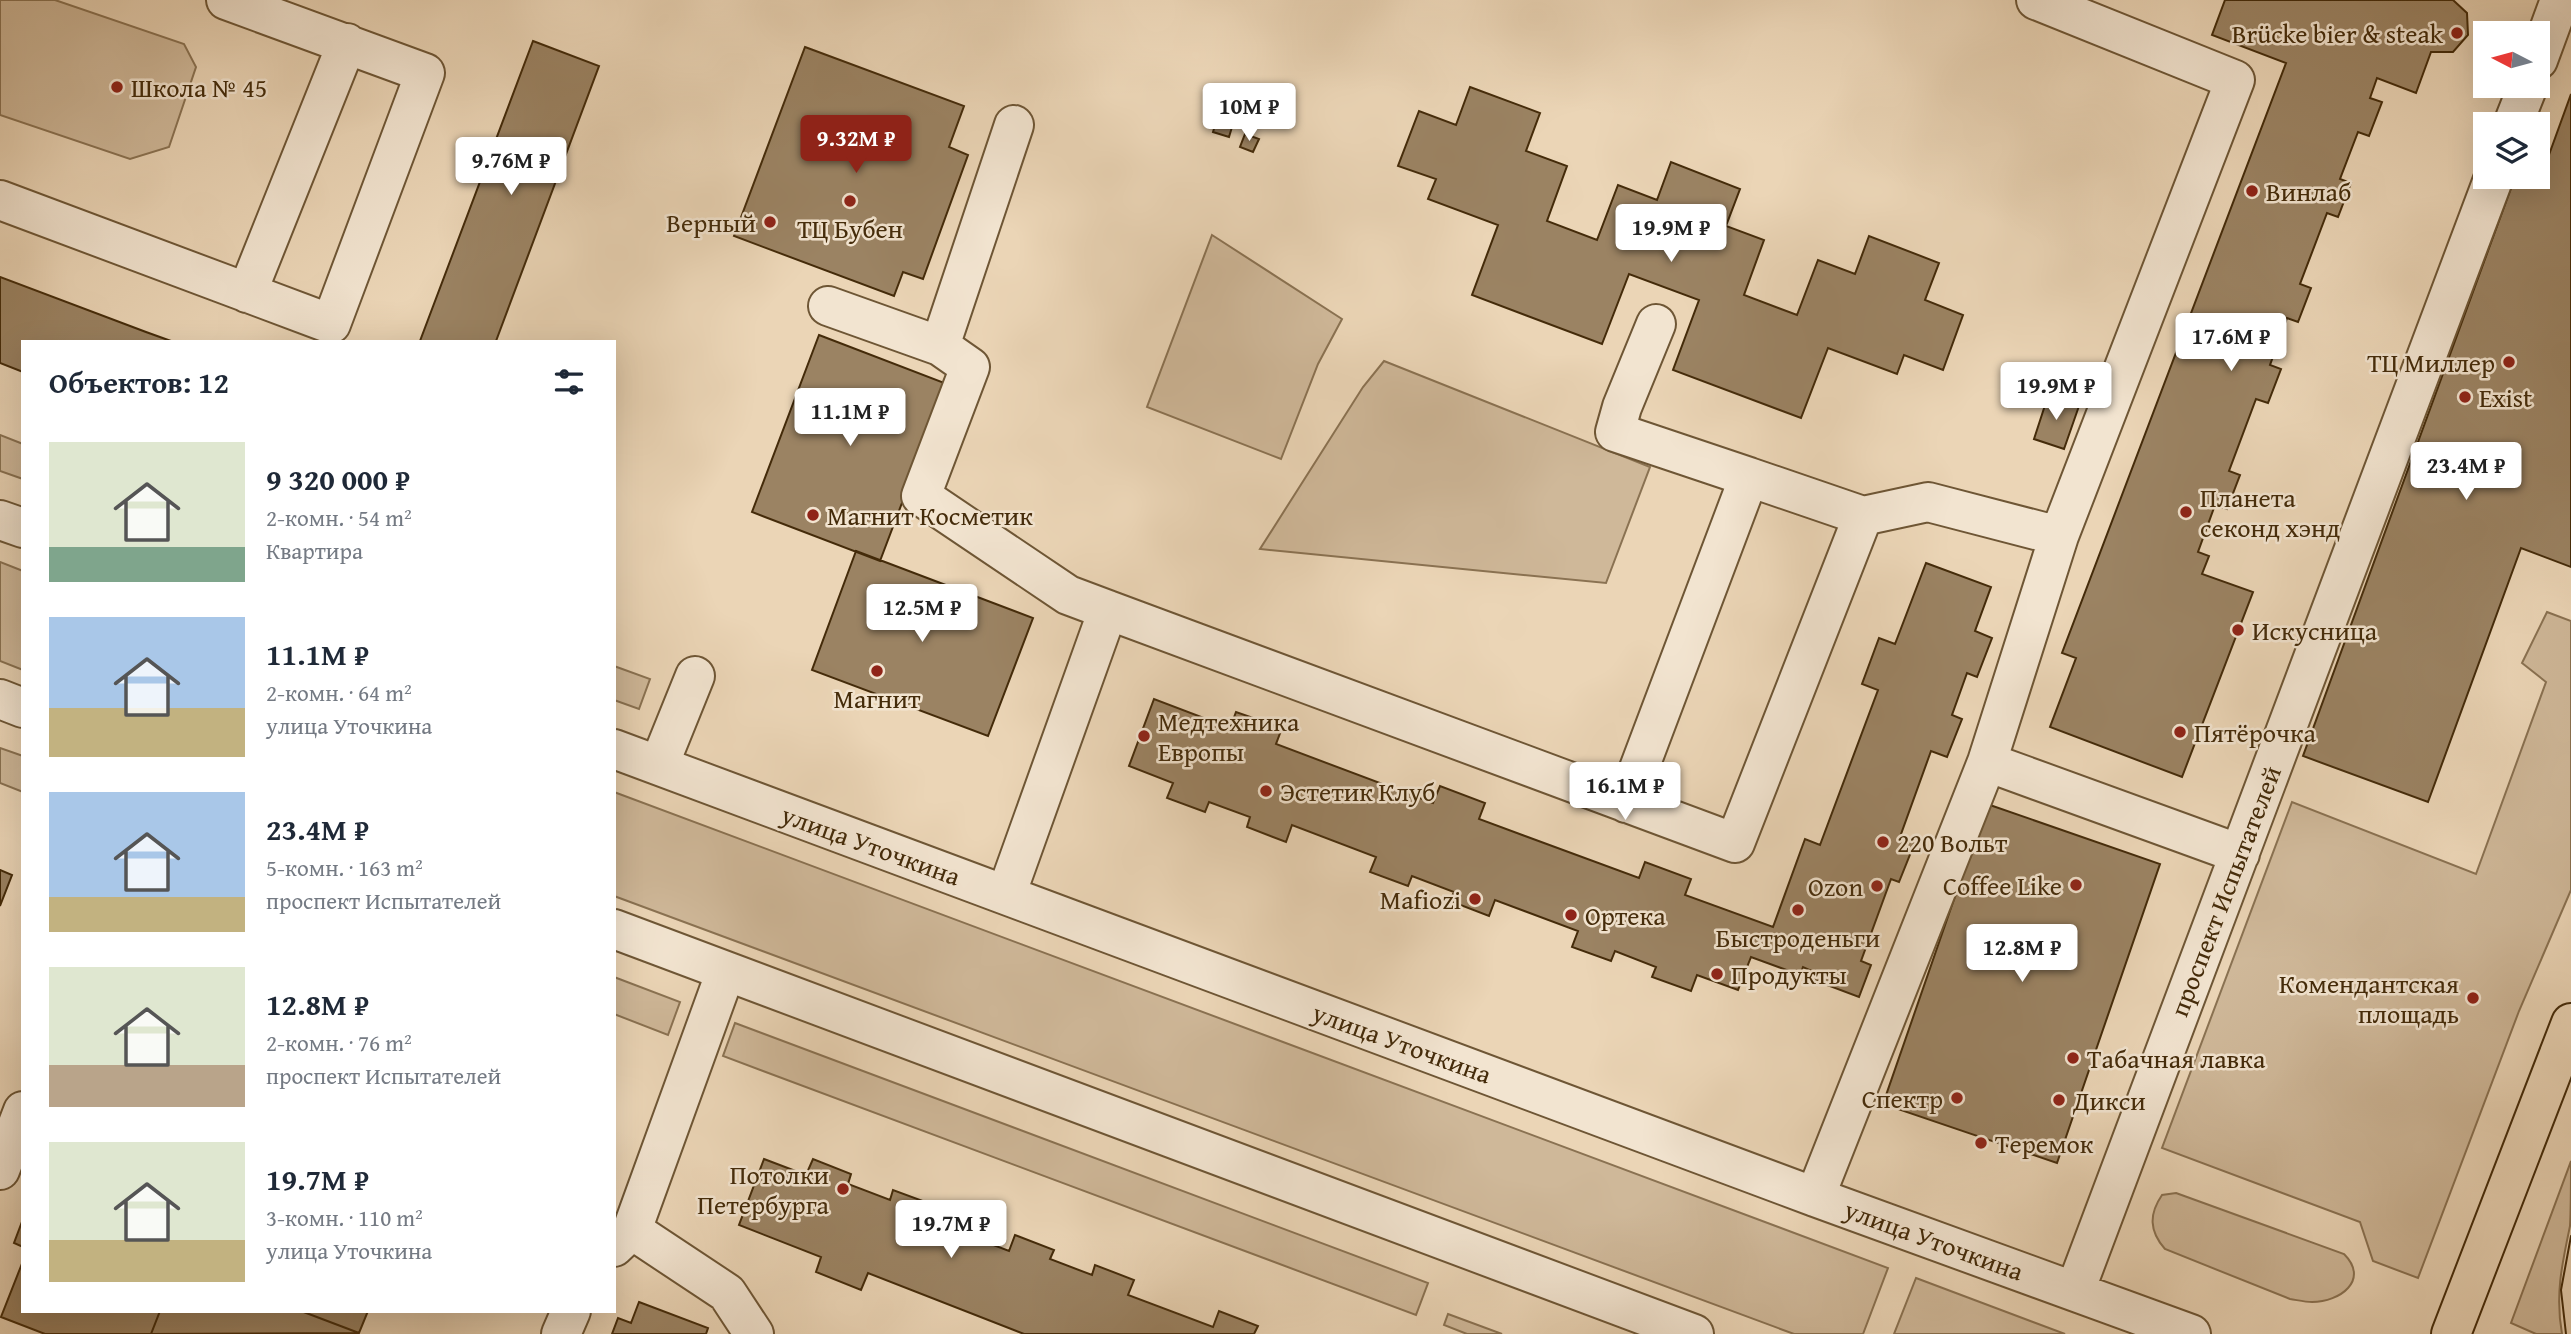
<!DOCTYPE html>
<html lang="ru">
<meta charset="utf-8">
<style>
:root{--surface:#fff;--page:#f2f2f3;--text:#1f2937;--muted:#747a83;--accent:#8f2418}
body{margin:0;font-family:"Gentium Book Plus",serif;background:var(--page);color:var(--text);height:100vh;display:flex;flex-direction:column;font-size:26px;white-space:nowrap}
*{box-sizing:border-box;margin:0}
p{font-size:23px;color:var(--muted)}
.icon{flex:none;width:38px;height:38px;fill:none;stroke:currentColor;stroke-width:2;stroke-linecap:round;stroke-linejoin:round}
.map{position:relative;flex:1;overflow:hidden}
.details{position:absolute;left:21px;top:340px;width:595px;height:973px;display:flex;flex-direction:column;background:var(--surface);border-radius:0px;box-shadow:0 7px 28px #0002}
.details>*{flex:none}
.needle{width:46px;rotate:276deg}
.tools{position:absolute;left:2473px;top:21px;display:grid;gap:14px}
.tools a{display:grid;place-items:center;width:77px;height:77px;border-radius:0px;background:var(--surface);box-shadow:0 7px 28px #0002;font-size:35px}
.price{position:absolute;translate:-50% -60px;padding:0 16px;border-radius:7px;background:#fff;color:#222;font-size:23px;line-height:46px;filter:drop-shadow(0 2px 4px #0008)}
.price::after{content:'';position:absolute;left:50%;top:42px;width:21px;height:16px;margin-left:-10px;background:inherit;clip-path:polygon(0 0,100% 0,50% 100%)}
.price.current{background:var(--accent);color:#fff}
ul{padding:0;list-style:none}
li{display:flex;align-items:center;gap:21px;height:175px;padding:0 28px}
li span{display:grid;place-items:center;flex:none;width:196px;height:140px;border-radius:0px;color:#555}
li>.icon{margin-inline-start:auto}
span .icon{width:84px;height:84px;fill:#fffc;stroke-width:1}
li b{font-size:30px}
h2{display:flex;justify-content:space-between;align-items:center;height:84px;padding:0 28px;font-size:30px}
.map>svg:first-child{display:block}
</style>
<div class="map">
<svg width="2571" height="1334" viewBox="0 0 2571 1334">
<rect width="100%" height="100%" fill="#ebd5b6"/>
<filter id="stains"><feTurbulence type="fractalNoise" baseFrequency=".00286" numOctaves="4"/><feColorMatrix values="0 0 0 0 .2 0 0 0 0 .09 0 0 0 0 .02 0 0 0 .5 -.17"/></filter>
<radialGradient id="worn" r=".72"><stop offset=".6" stop-color="#630" stop-opacity="0"/><stop offset="1" stop-color="#630" stop-opacity=".3"/></radialGradient>
<!-- green -->
<path fill="#cfb899" stroke="#8a7252" stroke-width="2" d="M0 0H55L184 44 196 67 169 147 130 159 0 115Z
M1212 235 1342 319 1318 364 1281 459 1147 407Z
M1384 361 1650 467 1606 583 1260 549 1363 387Z
M0 435 23 444V479L0 471Z
M0 562 23 571V670L0 661Z
M2547 612 2571 621V890L2519 1011 2418 1278 2373 1261 2360 1222 2162 1148 2292 802 2476 874 2546 682 2522 663Z
M614 666 650 679 639 709 614 700Z
M0 748 23 756V792L0 783Z
M614 792 1888 1268 1863 1334H1794L614 896Z
M614 977 680 1002 668 1035 614 1014Z
M735 1023 1428 1283 1416 1315 723 1056Z
M2571 1161C2571 1181 2571 1207 2570 1226 2562 1264 2555 1295 2562 1334H2536L2511 1323Z
M2176 1193 2344 1254C2370 1280 2340 1302 2312 1302 2305 1302 2297 1300 2290 1299L2165 1249C2149 1231 2149 1214 2162 1195Z
M1916 1278 2065 1334H1894Z
M1448 1314 1502 1334H1467L1444 1325Z"/>
<!-- building -->
<path fill="#9b8363" stroke="#442b0a" stroke-width="2" d="M2225 0H2453L2467 13 2468 35 2453 52H2431L2416 93 2377 78 2370 98 2382 102 2369 136 2358 132 2340 179 2351 183 2338 217 2327 213 2300 284 2311 288 2298 322 2287 318 2270 365 2281 369 2268 403 2256 399 2229 471 2240 475 2227 509 2215 505 2198 552 2209 556 2202 574 2253 592 2182 777 2050 727 2076 658 2062 653 2286 63 2212 35Z
M533 41 599 66 496 341H420Z
M805 47 964 106 949 147 968 155 923 279 903 272 894 296 734 236Z
M1470 87 1540 113 1526 151 1567 166 1547 221 1597 240 1618 185 1657 200 1671 162 1740 189 1726 226 1764 240 1744 295 1797 315 1818 260 1855 274 1869 236 1939 263 1925 300 1963 315 1943 370 1904 355 1897 374 1828 348 1801 418 1673 370 1699 300 1629 274 1602 344 1472 295 1498 225 1428 199 1436 179 1398 166 1419 111 1456 125Z
M2571 94V567L2521 548 2428 802 2303 756 2515 177H2538V160L2546 163Z
M1216 122 1232 127 1229 137 1213 132Z
M1245 134 1259 139 1253 152 1240 147Z
M0 277 146 332 171 341H23V372L0 363Z
M819 335 947 384 880 561 752 512Z
M2048 396 2079 406 2064 449 2034 439Z
M856 551 1033 618 988 736 812 670Z
M1926 563 1991 587 1975 631 1992 638 1977 677 1967 673 1952 715 1962 719 1947 757 1931 751 1900 837 1915 842 1899 882 1891 879 1861 961 1871 965 1859 997 1811 979 1814 972 1803 967 1800 975 1751 957 1738 990 1697 975 1691 991 1652 977 1656 967 1615 951 1611 961 1572 947 1578 931 1495 900 1489 916 1450 901 1454 892 1412 876 1408 886 1370 872 1376 857 1292 825 1286 842 1247 827 1250 817 1209 802 1205 812 1167 798 1173 783 1129 766 1154 699 1230 728 1236 712 1282 728 1276 744 1433 803 1440 786 1485 803 1479 819 1639 878 1645 862 1691 879 1685 895 1773 927 1805 839 1820 845 1878 690 1862 684 1879 638 1895 644Z
M1987 804 2160 864 2057 1163 1883 1104Z
M0 870 12 875 0 906Z
M764 1159 806 1175 813 1159 851 1174 848 1184 890 1200 893 1190 931 1204 925 1219 1009 1251 1015 1235 1054 1250 1050 1259 1092 1275 1095 1265 1134 1280 1128 1295 1213 1327 1219 1311 1258 1326 1254 1334H1024L868 1273 861 1290 816 1272 821 1257 739 1225Z
M23 1219V1247L14 1243Z
M23 1261V1311H160L151 1334H45L1 1317Z
M639 1302 708 1328 706 1334H612L618 1318 631 1323Z
M160 1311H301L359 1333 151 1334Z
M301 1311H368L359 1333Z"/>
<g fill="none" stroke-linecap="round" stroke-linejoin="round">
<defs>
<path id="minor" d="M2538 60 2560 0
M2513 124 2528 86
M0 200 331 324 425 73 226 0
M247 293 347 43
M828 306 940 346 970 367 921 496 1068 595 1108 610
M1656 324 1622 407 1615 432 1749 477
M940 346 1014 125
M0 520 23 528
M0 699 23 708
M614 749 1815 1197 2191 1334
M1987 762 2240 854
M659 765 695 676
M1626 803 1749 477 1863 516
M1006 895 1108 610 1735 843 1863 516 1928 502 2059 536
M614 929 1694 1334
M0 1170 23 1111
M1815 1197 1987 762 2059 536 2235 80 2036 0
M632 1230 727 1293 754 1334
M614 1247 632 1230 726 971
M2075 1291 2494 177
M561 1334 571 1311"/>
<path id="major" d="M2451 1334 2571 1023"/>
</defs>
<!-- minor casing -->
<use href="#minor" stroke="#6e5635" stroke-width="42"/>
<!-- major casing -->
<use href="#major" stroke="#442b0a" stroke-width="42"/>
<!-- minor -->
<use href="#minor" stroke="#f2e4d0" stroke-width="38"/>
<!-- major -->
<use href="#major" stroke="#ebd5b6" stroke-width="38"/>
<!-- tram -->
<path stroke="#442b0a" stroke-width="2" d="M2566 1334 2561 1290 2571 1236"/>
</g>
<!-- markers -->
<g fill="#8f2418" stroke="#f2e4d0" stroke-width="2.5">
<circle cx="2457" cy="33" r="7"/>
<circle cx="117" cy="87" r="7"/>
<circle cx="2252" cy="191" r="7"/>
<circle cx="850" cy="201" r="7"/>
<circle cx="770" cy="222" r="7"/>
<circle cx="2509" cy="362" r="7"/>
<circle cx="2465" cy="397" r="7"/>
<circle cx="2186" cy="512" r="7"/>
<circle cx="813" cy="515" r="7"/>
<circle cx="2238" cy="630" r="7"/>
<circle cx="877" cy="671" r="7"/>
<circle cx="2180" cy="732" r="7"/>
<circle cx="1144" cy="736" r="7"/>
<circle cx="1266" cy="791" r="7"/>
<circle cx="1883" cy="842" r="7"/>
<circle cx="2076" cy="885" r="7"/>
<circle cx="1877" cy="886" r="7"/>
<circle cx="1475" cy="899" r="7"/>
<circle cx="1798" cy="910" r="7"/>
<circle cx="1571" cy="915" r="7"/>
<circle cx="1717" cy="974" r="7"/>
<circle cx="2473" cy="998" r="7"/>
<circle cx="2073" cy="1058" r="7"/>
<circle cx="1957" cy="1098" r="7"/>
<circle cx="2059" cy="1100" r="7"/>
<circle cx="1981" cy="1143" r="7"/>
<circle cx="843" cy="1189" r="7"/>
</g>
<g text-anchor="middle" dominant-baseline="central" stroke-width="5" stroke-linejoin="round" paint-order="stroke">
<!-- poi labels -->
<g font-size="26" fill="#442b0a" stroke="#f2e4d0" text-anchor="start">
<text x="2443" y="33" text-anchor="end">Brücke bier &amp; steak</text>
<text x="131" y="87">Школа № 45</text>
<text x="2266" y="191">Винлаб</text>
<text x="756" y="222" text-anchor="end">Верный</text>
<text x="850" y="228" text-anchor="middle">ТЦ Бубен</text>
<text x="2495" y="362" text-anchor="end">ТЦ Миллер</text>
<text x="2479" y="397">Exist</text>
<text x="2200" y="497">Планета<tspan x="2200" dy="30">секонд хэнд</tspan></text>
<text x="827" y="515">Магнит Косметик</text>
<text x="2252" y="630">Искусница</text>
<text x="877" y="698" text-anchor="middle">Магнит</text>
<text x="1158" y="721">Медтехника<tspan x="1158" dy="30">Европы</tspan></text>
<text x="2194" y="732">Пятёрочка</text>
<text x="1280" y="791">Эстетик Клуб</text>
<text x="1897" y="842">220 Вольт</text>
<text x="2062" y="885" text-anchor="end">Coffee Like</text>
<text x="1863" y="886" text-anchor="end">Ozon</text>
<text x="1461" y="899" text-anchor="end">Mafiozi</text>
<text x="1585" y="915">Ортека</text>
<text x="1798" y="937" text-anchor="middle">Быстроденьги</text>
<text x="1731" y="974">Продукты</text>
<text x="2459" y="983" text-anchor="end">Комендантская<tspan x="2459" dy="30">площадь</tspan></text>
<text x="2087" y="1058">Табачная лавка</text>
<text x="1943" y="1098" text-anchor="end">Спектр</text>
<text x="2073" y="1100">Дикси</text>
<text x="1995" y="1143">Теремок</text>
<text x="829" y="1174" text-anchor="end">Потолки<tspan x="829" dy="30">Петербурга</tspan></text>
</g>
<!-- street labels -->
<g font-size="26" fill="#442b0a" stroke="#f2e4d0">
<text transform="translate(871 845) rotate(20)">улица Уточкина</text>
<text transform="translate(2225 891) rotate(-69)">проспект Испытателей</text>
<text transform="translate(1402 1043) rotate(20)">улица Уточкина</text>
<text transform="translate(1934 1240) rotate(20)">улица Уточкина</text>
</g>
</g>
<rect width="100%" height="100%" filter="url(#stains)"/>
<rect width="100%" height="100%" fill="url(#worn)"/>
</svg>
<div class="tools">
<a><svg class="needle" viewBox="-14 -14 28 28"><path d="M0-13l5 13h-10z" fill="#e53935"/><path d="M0 13l5-13h-10z" fill="#747a83"/></svg></a>
<a><svg class="icon" aria-label="layers" viewBox="0 0 24 24"><path d="M12 4l9 5-9 5-9-5zM3 14l9 5 9-5"/></svg></a>
</div>
<b class="price" style="left:1249px;top:143px">10M ₽</b>
<b class="price current" style="left:856px;top:175px">9.32M ₽</b>
<b class="price" style="left:511px;top:197px">9.76M ₽</b>
<b class="price" style="left:1671px;top:264px">19.9M ₽</b>
<b class="price" style="left:2231px;top:373px">17.6M ₽</b>
<b class="price" style="left:2056px;top:422px">19.9M ₽</b>
<b class="price" style="left:850px;top:448px">11.1M ₽</b>
<b class="price" style="left:2466px;top:502px">23.4M ₽</b>
<b class="price" style="left:922px;top:644px">12.5M ₽</b>
<b class="price" style="left:1625px;top:822px">16.1M ₽</b>
<b class="price" style="left:2022px;top:984px">12.8M ₽</b>
<b class="price" style="left:951px;top:1260px">19.7M ₽</b>
<section class="details">
<h2>Объектов: 12<svg class="icon" aria-label="filters" viewBox="0 0 24 24"><path d="M4 7h16M4 17h16"/><circle cx="9" cy="7" r="2"/><circle cx="15" cy="17" r="2"/></svg></h2>
<ul>
<li><span style="background:linear-gradient(#dfe7d0 75%,#7fa58c 0)"><svg class="icon" aria-label="home" viewBox="0 0 24 24"><path d="M3 11l9-7 9 7M6 9v11h12V9"/></svg></span><div><b>9 320 000 ₽</b><p>2-комн. · 54 m²</p><p>Квартира</p></div></li>
<li><span style="background:linear-gradient(#a9c7e8 65%,#c2b280 0)"><svg class="icon" aria-label="home" viewBox="0 0 24 24"><path d="M3 11l9-7 9 7M6 9v11h12V9"/></svg></span><div><b>11.1M ₽</b><p>2-комн. · 64 m²</p><p>улица Уточкина</p></div></li>
<li><span style="background:linear-gradient(#a9c7e8 75%,#c2b280 0)"><svg class="icon" aria-label="home" viewBox="0 0 24 24"><path d="M3 11l9-7 9 7M6 9v11h12V9"/></svg></span><div><b>23.4M ₽</b><p>5-комн. · 163 m²</p><p>проспект Испытателей</p></div></li>
<li><span style="background:linear-gradient(#dfe7d0 70%,#b9a48a 0)"><svg class="icon" aria-label="home" viewBox="0 0 24 24"><path d="M3 11l9-7 9 7M6 9v11h12V9"/></svg></span><div><b>12.8M ₽</b><p>2-комн. · 76 m²</p><p>проспект Испытателей</p></div></li>
<li><span style="background:linear-gradient(#dfe7d0 70%,#c2b280 0)"><svg class="icon" aria-label="home" viewBox="0 0 24 24"><path d="M3 11l9-7 9 7M6 9v11h12V9"/></svg></span><div><b>19.7M ₽</b><p>3-комн. · 110 m²</p><p>улица Уточкина</p></div></li>
</ul>
</section>
</div>
